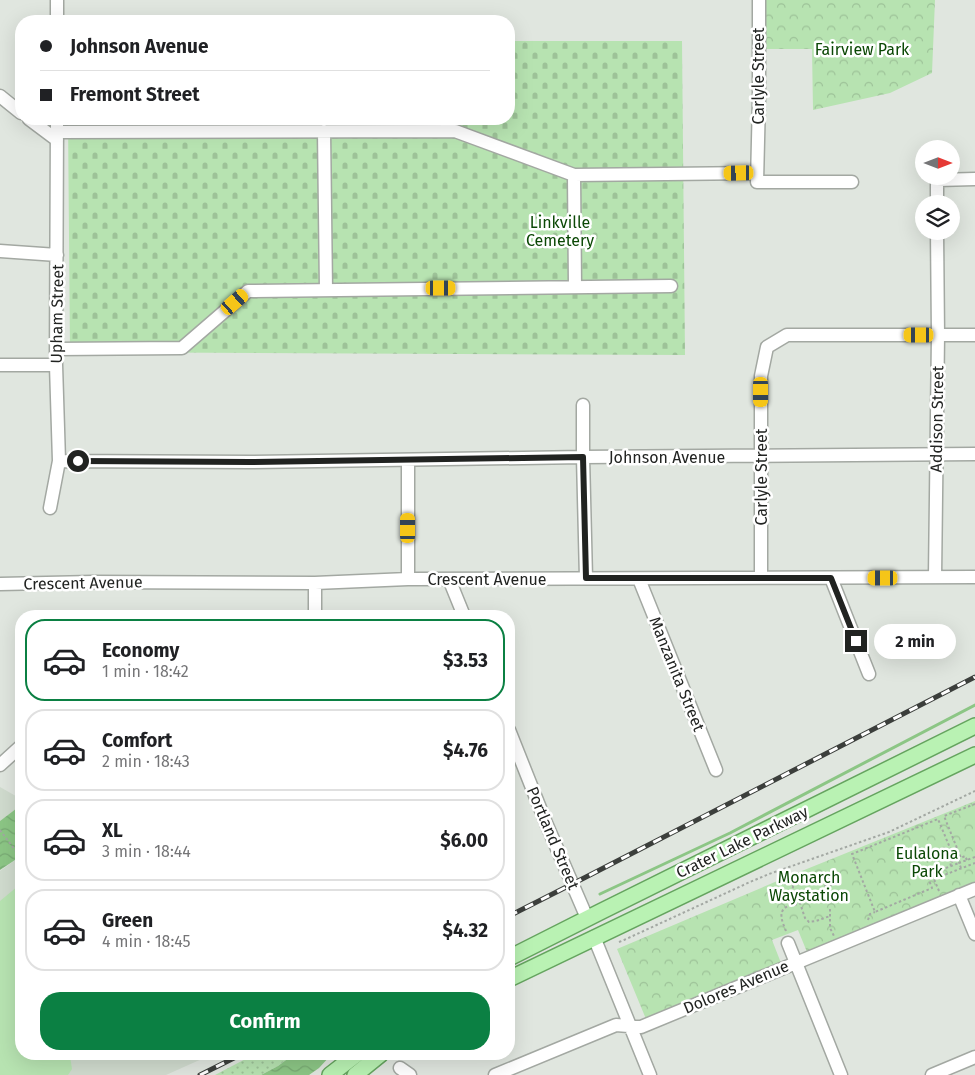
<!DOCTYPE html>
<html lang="en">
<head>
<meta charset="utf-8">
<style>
  body { margin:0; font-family:"Fira Sans",sans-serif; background:#f2f2f2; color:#202124; height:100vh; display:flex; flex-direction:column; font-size:19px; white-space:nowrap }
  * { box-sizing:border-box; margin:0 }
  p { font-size:16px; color:#757577 }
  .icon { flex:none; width:28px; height:28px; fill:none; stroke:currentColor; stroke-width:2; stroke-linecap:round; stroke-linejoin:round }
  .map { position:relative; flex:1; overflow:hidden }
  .side { position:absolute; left:15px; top:610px; width:500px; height:450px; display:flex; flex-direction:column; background:#fff; border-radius:20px; box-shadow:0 5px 20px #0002 }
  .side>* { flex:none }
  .hud { position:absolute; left:15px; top:15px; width:500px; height:110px; border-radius:20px; box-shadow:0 5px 20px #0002; display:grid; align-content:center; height:110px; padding:0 25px; background:#fff }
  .needle { width:32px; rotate:90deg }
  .tools { position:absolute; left:915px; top:140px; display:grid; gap:10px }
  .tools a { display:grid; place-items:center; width:45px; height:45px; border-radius:50%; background:#fff; box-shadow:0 5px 20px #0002; font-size:25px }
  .end { position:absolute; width:22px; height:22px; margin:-11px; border:6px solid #212321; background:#fff; box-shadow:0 0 0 2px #fff }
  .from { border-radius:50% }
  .bubble { position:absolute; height:35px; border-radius:18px; background:#fff; box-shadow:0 5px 20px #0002; font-size:16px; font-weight:700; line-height:35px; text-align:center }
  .car { position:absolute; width:15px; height:30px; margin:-15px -8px; border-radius:6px; box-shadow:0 0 4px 1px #0007; background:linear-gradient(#f5c518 24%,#345 0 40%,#f5c518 0 76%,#345 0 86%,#f5c518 0) }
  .hud b { display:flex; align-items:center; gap:18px; height:48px; font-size:19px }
  .hud b+b { border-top:1px solid #e0e0e0 }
  .hud i { width:12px; height:12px; background:#202124 }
  ul { padding:9px 0 0; list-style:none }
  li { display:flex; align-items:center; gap:15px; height:82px; margin:0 10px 8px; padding:0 15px; border:2px solid #e0e0e0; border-radius:20px }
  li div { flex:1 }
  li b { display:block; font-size:19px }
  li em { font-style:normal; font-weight:700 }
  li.selected { border-color:#0b8043 }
  li>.icon { width:45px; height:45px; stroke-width:1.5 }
  .primary-button { display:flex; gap:10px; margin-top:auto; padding:10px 25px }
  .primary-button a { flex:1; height:58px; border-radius:20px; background:#0b8043; color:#fff; font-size:20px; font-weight:700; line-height:58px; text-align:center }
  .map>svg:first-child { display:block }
</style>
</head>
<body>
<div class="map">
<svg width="975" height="1075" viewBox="0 0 975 1075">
  <defs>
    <pattern id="grass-dots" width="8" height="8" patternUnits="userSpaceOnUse" patternTransform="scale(1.25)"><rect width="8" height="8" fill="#b7e3b1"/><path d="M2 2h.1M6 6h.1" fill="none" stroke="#9dc298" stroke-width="1.8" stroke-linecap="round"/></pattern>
    <pattern id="cemetery-stones" width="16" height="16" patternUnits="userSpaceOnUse" patternTransform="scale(1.25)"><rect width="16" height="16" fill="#b7e3b1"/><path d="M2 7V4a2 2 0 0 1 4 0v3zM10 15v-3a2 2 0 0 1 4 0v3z" fill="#9dc298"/></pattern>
    <pattern id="park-crowns" width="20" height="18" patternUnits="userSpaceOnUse" patternTransform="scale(1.25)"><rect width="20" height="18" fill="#b7e3b1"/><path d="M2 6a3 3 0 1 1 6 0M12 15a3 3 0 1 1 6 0" fill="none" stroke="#9dc298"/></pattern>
    <pattern id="water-waves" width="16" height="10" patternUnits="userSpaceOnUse" patternTransform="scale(1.25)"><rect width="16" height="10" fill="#8cc685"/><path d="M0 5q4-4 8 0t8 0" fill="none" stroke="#78aa73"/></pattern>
  </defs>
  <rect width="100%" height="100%" fill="#e0e6df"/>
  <path fill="#d0dbce" d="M 0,787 L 21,799 L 21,805 L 0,821 Z
    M 21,856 L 21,1054 L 213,1054 L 166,1075 L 0,1075 L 0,871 Z"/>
  <path fill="url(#grass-dots)" d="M 255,1054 L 294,1054 L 278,1066 L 261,1075 L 215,1075 Z"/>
  <path fill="url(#cemetery-stones)" d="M 509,41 L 682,41 L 685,355 L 70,352 L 68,119 L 509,119 Z"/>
  <path fill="url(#park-crowns)" d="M 766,0 L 935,0 L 932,73 L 890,93 L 813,110 L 812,49 L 766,49 Z
    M 975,801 L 975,885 L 807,952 L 798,930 L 772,940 L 781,963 L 646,1019 L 617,949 L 782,879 Z"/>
  <path fill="#b7e3b1" d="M 18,886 L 21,895 L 21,1054 L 72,1054 L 72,1055 L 70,1056 L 72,1069 L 68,1075 L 0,1075 L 0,901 Z"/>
  <path fill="url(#water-waves)" d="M 21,805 L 21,856 L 0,870 L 0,821 Z
    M 294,1054 L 332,1054 L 319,1068 L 309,1075 L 261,1075 L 278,1066 Z"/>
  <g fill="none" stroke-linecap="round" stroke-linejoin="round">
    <path stroke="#8cc685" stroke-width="3" d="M 600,894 L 730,833 L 975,705"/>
    <g stroke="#a3a8a2" stroke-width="15">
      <path id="minor" d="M 759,0 L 759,99 L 757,182 L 852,182
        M 57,21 L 57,0
        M 0,96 L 21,113
        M 29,119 L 57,140
        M 324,131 L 326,290
        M 57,132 L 455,131 L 574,175 L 757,173
        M 574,175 L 575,287
        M 937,204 L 937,180 L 975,179
        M 0,251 L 57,255
        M 56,349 L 182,348 L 248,291 L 671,286
        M 0,365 L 56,365
        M 583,405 L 583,457 L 586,578
        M 59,461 L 250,462 L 583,457 L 975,454
        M 50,508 L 59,461 L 56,365 L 57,119
        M 935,577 L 938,335 L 937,231
        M 761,578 L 761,376 L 767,347 L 787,335 L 975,335
        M 831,578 L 869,674
        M 408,579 L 408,460
        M 449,579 L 464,616
        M 639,579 L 716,770
        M 0,584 L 93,582 L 315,583 L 408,579 L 975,577
        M 315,616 L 315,583
        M 509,730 L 546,823 L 587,918
        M 0,765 L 21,746
        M 959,895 L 975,934
        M 594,937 L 650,1075
        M 788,943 L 841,1075
        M 400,1068 L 410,1075
        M 495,1075 L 616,1025 L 641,1027 L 975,889
        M 932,1075 L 975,1057"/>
    </g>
    <g stroke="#65a45f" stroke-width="18">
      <path id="major" d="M 509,958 L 600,912 L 975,726
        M 509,979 L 975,755
        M 330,1075 L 357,1054
        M 355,1075 L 381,1054"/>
    </g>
    <path stroke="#a3a8a3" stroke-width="2" stroke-dasharray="2.5 2.5" stroke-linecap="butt" d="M 0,830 L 21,858
      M 967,860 L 965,856 L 961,858 L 944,816 L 975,804
      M 951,866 L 950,862 L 955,860 L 938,819 L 852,854 L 875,912 L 932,888 L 927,875 L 959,863
      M 961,868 L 959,863 L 975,857
      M 825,886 L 832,885
      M 939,891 L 934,879 L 975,863
      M 800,903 L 802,899 C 795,895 792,895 793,886 L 801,880 C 809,881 819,871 824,882 C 826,887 825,885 824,890 L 807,899 L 802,899
      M 830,909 L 830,928 L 834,936
      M 868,920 L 870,914 L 875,912
      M 786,931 C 783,923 776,910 789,906 C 793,905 796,905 800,903 L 805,918 L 809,922 L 816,921 L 830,916
      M 619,942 L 624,940 L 750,882 L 769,874 L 889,832 L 975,791"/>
    <use href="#minor" stroke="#fff" stroke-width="12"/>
    <use href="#major" stroke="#b9f2b3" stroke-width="15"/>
    <g stroke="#3c3f3c" stroke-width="5">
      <path id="rail" d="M 509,916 L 586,877 L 975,677
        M 200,1075 L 242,1054"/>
    </g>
    <use href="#rail" stroke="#fff" stroke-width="3" stroke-dasharray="9" stroke-linecap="butt"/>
  </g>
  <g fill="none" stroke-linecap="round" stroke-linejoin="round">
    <path stroke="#212321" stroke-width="6" d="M 78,461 L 250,462 L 583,457 L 586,578 L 831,578 L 856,641"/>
  </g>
  <g text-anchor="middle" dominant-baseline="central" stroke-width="5" stroke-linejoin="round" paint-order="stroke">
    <g font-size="16" fill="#0b4805" stroke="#fff">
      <text x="862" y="49">Fairview Park</text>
      <text x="560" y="222">Linkville<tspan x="560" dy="18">Cemetery</tspan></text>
      <text x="927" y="853">Eulalona<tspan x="927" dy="18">Park</tspan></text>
      <text x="809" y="877">Monarch<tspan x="809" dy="18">Waystation</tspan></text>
    </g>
    <g font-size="16" fill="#212321" stroke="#fff">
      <text transform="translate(758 76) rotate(-90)">Carlyle Street</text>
      <text transform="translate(57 314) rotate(-89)">Upham Street</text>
      <text transform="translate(937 419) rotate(-89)">Addison Street</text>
      <text x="667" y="457">Johnson Avenue</text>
      <text transform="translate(761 477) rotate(-90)">Carlyle Street</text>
      <text x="487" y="579">Crescent Avenue</text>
      <text transform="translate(83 583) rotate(-1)">Crescent Avenue</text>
      <text transform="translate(677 674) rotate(68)">Manzanita Street</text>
      <text transform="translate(553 838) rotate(67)">Portland Street</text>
      <text transform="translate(742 842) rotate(-26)">Crater Lake Parkway</text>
      <text transform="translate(736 987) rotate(-23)">Dolores Avenue</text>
    </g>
  </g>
</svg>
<div class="tools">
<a><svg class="needle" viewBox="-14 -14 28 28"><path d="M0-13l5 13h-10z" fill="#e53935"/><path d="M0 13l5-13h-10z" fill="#757577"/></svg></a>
<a><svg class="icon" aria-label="layers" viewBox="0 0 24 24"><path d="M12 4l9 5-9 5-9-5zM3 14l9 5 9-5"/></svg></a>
</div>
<i class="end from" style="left:78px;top:461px"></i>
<i class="end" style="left:856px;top:641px"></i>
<div class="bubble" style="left:874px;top:624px;width:82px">2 min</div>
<i class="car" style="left:739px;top:173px;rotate:269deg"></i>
<i class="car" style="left:441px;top:288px;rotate:90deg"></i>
<i class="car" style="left:235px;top:302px;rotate:49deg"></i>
<i class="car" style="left:919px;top:335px;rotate:270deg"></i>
<i class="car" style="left:761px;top:392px;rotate:180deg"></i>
<i class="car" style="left:408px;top:528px;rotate:0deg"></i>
<i class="car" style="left:883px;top:578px;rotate:270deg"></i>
<div class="hud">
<b><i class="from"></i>Johnson Avenue</b>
<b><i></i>Fremont Street</b>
</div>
<section class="side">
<ul>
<li class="selected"><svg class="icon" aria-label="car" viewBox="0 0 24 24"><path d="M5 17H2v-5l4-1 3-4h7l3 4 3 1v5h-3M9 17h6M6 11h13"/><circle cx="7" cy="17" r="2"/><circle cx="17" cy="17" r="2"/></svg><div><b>Economy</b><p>1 min · 18:42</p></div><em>$3.53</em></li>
<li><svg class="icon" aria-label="car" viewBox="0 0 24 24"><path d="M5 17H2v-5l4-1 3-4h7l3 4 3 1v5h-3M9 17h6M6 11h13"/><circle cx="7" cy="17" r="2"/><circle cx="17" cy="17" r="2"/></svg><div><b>Comfort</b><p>2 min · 18:43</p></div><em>$4.76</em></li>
<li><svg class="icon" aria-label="car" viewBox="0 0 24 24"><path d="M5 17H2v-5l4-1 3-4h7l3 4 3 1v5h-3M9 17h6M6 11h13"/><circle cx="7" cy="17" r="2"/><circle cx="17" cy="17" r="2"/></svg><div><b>XL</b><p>3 min · 18:44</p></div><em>$6.00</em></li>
<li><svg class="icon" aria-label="car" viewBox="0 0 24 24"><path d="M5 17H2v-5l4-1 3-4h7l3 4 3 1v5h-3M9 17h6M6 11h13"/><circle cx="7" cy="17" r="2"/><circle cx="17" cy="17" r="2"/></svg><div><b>Green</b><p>4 min · 18:45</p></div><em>$4.32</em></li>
</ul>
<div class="primary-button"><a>Confirm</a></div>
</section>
</div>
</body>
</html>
